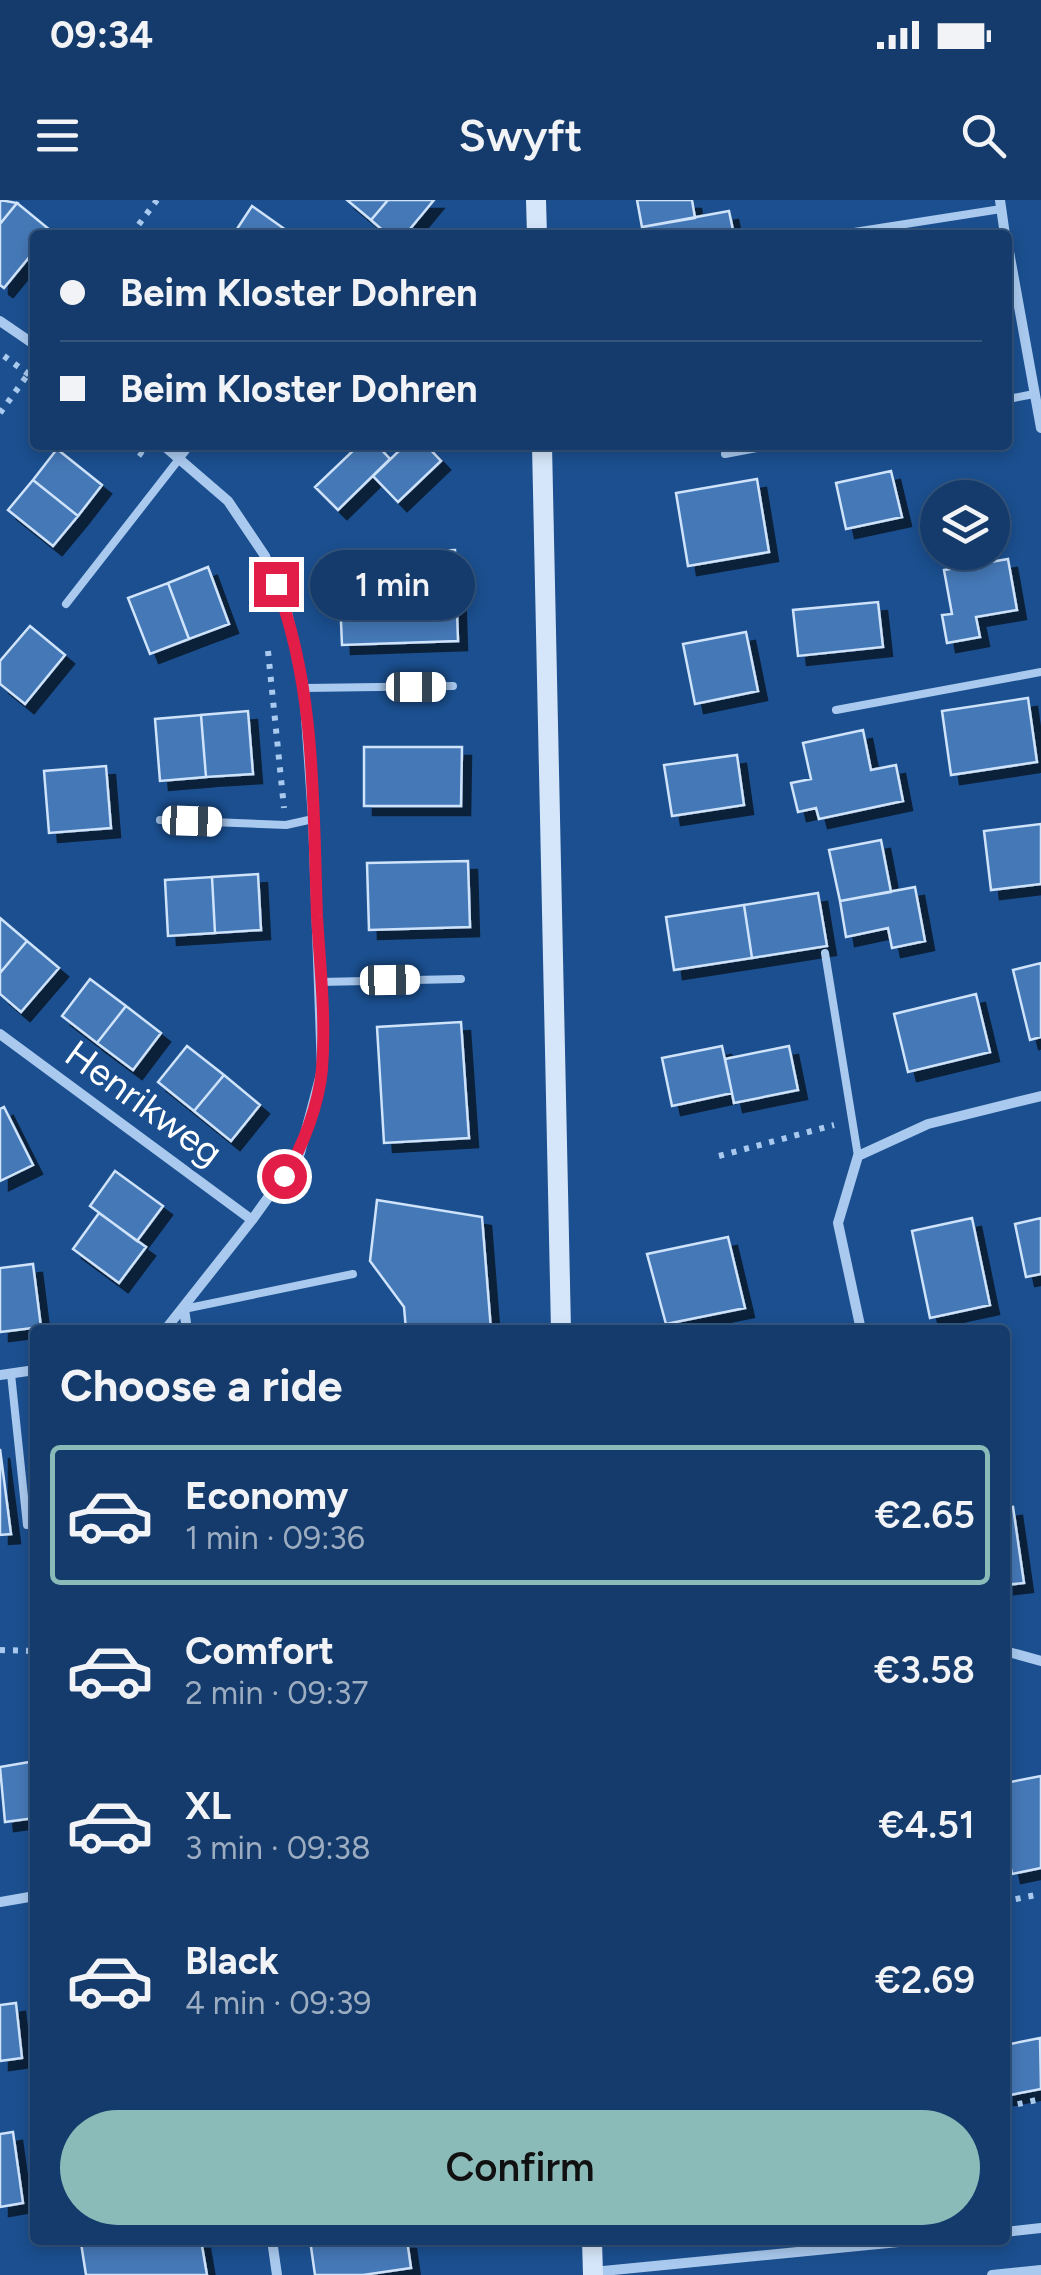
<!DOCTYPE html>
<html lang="en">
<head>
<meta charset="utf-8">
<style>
  body { margin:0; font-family:Figtree,sans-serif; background:#214673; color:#f1f3f6; height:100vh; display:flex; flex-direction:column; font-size:38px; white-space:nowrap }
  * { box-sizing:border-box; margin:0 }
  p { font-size:32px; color:#9dadc1 }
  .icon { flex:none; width:55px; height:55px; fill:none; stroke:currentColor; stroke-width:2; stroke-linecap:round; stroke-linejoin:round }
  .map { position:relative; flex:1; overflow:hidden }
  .panel { position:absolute; left:30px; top:1125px; width:980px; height:920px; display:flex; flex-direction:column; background:#143b6b; border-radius:10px; box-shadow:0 5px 15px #0003,0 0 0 2px #33557e }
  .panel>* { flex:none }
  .banner { position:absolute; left:30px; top:30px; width:982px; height:220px; border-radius:10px; box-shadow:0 5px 15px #0003,0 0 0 2px #33557e; display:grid; align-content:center; height:220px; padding:0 30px; background:#143b6b }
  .tools { position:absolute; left:920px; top:280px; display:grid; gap:20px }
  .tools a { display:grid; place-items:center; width:90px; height:90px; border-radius:50%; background:#143b6b; box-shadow:0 5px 15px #0003,0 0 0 2px #33557e; font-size:50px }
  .end { position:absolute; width:45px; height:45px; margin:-22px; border:12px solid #e11d48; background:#fff; box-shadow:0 0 0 5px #fff }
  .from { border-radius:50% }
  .bubble { position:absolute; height:70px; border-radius:35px; background:#143b6b; box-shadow:0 5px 15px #0003,0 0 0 2px #33557e; font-size:32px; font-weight:600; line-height:70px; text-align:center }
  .car { position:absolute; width:30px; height:60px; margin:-30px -15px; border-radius:12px; box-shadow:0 0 8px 2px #0007; background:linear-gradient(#fff 24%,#345 0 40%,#fff 0 76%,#345 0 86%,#fff 0) }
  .banner b { display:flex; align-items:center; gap:35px; height:95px; font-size:38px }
  .banner b+b { border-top:2px solid #33557e }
  .banner i { width:25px; height:25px; background:#f1f3f6 }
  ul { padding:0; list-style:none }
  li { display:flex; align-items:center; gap:30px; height:140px; margin:0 20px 15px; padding:0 10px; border:5px solid transparent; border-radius:10px }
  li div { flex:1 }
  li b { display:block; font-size:38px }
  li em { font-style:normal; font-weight:600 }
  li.active { border-color:#8bbbb9 }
  li>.icon { width:90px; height:90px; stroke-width:1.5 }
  h2 { padding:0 30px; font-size:45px; line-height:120px }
  .primary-button { display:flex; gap:20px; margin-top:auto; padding:20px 30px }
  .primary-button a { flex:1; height:115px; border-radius:60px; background:#8bbbb9; color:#111; font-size:40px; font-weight:600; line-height:115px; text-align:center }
  .status { display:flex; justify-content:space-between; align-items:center; height:70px; padding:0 50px; background:#143b6b; direction:ltr }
  .status svg { height:28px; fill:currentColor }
  header { display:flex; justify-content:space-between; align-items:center; height:130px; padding:0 30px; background:#143b6b; font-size:45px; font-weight:600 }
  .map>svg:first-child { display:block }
</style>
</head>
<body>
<div class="status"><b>09:34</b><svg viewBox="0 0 49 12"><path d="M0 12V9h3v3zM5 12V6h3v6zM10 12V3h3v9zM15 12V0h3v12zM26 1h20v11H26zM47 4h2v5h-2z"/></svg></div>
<header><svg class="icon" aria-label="menu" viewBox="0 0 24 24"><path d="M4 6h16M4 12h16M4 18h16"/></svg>Swyft<svg class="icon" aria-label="search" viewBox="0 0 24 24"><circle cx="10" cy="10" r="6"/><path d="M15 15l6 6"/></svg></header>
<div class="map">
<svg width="1041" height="2075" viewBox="0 0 1041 2075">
  <defs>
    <filter id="shadow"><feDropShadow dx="9" dy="9" stdDeviation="0" flood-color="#0009"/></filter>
  </defs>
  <rect width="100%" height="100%" fill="#1b4f8f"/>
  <path fill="#4478b7" stroke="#cfe3fa" stroke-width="2.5" filter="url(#shadow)" d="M 0,0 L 17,3 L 0,24 Z
    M 347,0 L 388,0 L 371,20 Z
    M 388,0 L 434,0 L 405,35 L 388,35 L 371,20 Z
    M 637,0 L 692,0 L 695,18 L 642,27 Z
    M 17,3 L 50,30 L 47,35 L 35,35 L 35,50 L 4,88 L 0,85 L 0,24 Z
    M 252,6 L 293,35 L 233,35 Z
    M 729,11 L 734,35 L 644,35 L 642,27 Z
    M 359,245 L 377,245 L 390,259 L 338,310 L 315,287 Z
    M 405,245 L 426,245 L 441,261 L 398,302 L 373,276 Z
    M 57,249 L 102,285 L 78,316 L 33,280 Z
    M 891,271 L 902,317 L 846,329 L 836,283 Z
    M 757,279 L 769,352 L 688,366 L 676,293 Z
    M 33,280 L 78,316 L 53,346 L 8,310 Z
    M 455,350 L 458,441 L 342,445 L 338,354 Z
    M 1008,359 L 1017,410 L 976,417 L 980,437 L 947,443 L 942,415 L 952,414 L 944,370 Z
    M 208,367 L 229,424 L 189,439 L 168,383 Z
    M 168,383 L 189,439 L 150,454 L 128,398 Z
    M 878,402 L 883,447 L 798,456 L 793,410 Z
    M 30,426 L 65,455 L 25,504 L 0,484 L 0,461 Z
    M 746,432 L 758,491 L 695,504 L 683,444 Z
    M 1028,498 L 1037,562 L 951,575 L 942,511 Z
    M 248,511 L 253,574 L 206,577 L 201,515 Z
    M 201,515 L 206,577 L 160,581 L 155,519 Z
    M 863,530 L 871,570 L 896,565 L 903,601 L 819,619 L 816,608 L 798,612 L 791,583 L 811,579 L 803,543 Z
    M 364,547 L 462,547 L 461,606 L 364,606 Z
    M 737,555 L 744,605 L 672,616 L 664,565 Z
    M 106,566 L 111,628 L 49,633 L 44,571 Z
    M 1041,624 L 1041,684 L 991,690 L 984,631 Z
    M 881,640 L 891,692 L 840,701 L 829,650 Z
    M 468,661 L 470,727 L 369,730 L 367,663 Z
    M 258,674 L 261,730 L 215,733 L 212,677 Z
    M 212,677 L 215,733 L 168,736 L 165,680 Z
    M 915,687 L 925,741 L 892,748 L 888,728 L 846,737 L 840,701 Z
    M 818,693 L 827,746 L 752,758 L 744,705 Z
    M 744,705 L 752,758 L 674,770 L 666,717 Z
    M 0,718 L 27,741 L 0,773 Z
    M 27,741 L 59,768 L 21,812 L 0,794 L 0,773 Z
    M 1041,763 L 1041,837 L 1030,840 L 1013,770 Z
    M 90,779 L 126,806 L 97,843 L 62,816 Z
    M 976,794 L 990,852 L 908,872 L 894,814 Z
    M 126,806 L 161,833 L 133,870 L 97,843 Z
    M 461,822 L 469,938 L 384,943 L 377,827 Z
    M 187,846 L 224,875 L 194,911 L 158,882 Z
    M 722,846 L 732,893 L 672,906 L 662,858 Z
    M 789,846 L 798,890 L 734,903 L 725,859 Z
    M 224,875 L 260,905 L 231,941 L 194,911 Z
    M 4,907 L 33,965 L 0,981 L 0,909 Z
    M 115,971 L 163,1006 L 137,1041 L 90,1006 Z
    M 377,1000 L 482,1017 L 491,1130 L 406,1130 L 404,1107 L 370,1061 Z
    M 99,1013 L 146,1047 L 119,1083 L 73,1049 Z
    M 972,1018 L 990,1105 L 930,1118 L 912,1031 Z
    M 1041,1018 L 1041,1074 L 1026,1077 L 1015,1024 Z
    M 728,1037 L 745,1108 L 666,1124 L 647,1054 Z
    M 33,1064 L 41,1127 L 0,1132 L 0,1068 Z
    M 0,1249 L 11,1334 L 0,1335 Z
    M 1013,1307 L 1024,1383 L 1005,1385 L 1005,1308 Z
    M 35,1561 L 35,1618 L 5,1622 L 0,1567 Z
    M 1041,1576 L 1041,1668 L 1012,1674 L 1005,1639 L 1005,1583 Z
    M 16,1803 L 22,1858 L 0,1861 L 0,1805 Z
    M 1040,1838 L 1041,1889 L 1005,1896 L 1005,1845 Z
    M 13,1932 L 23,2003 L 0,2007 L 0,1934 Z
    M 99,2040 L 201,2040 L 207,2075 L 86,2075 L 81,2043 Z
    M 310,2040 L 407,2040 L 411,2068 L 363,2075 L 315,2075 Z"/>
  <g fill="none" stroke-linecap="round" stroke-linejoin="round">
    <path stroke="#a9c9ee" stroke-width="6" stroke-dasharray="5 8" stroke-linecap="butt" d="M 131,35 L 157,0
      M 4,156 L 35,179
      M 0,213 L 34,166
      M 128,245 L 144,256
      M 268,451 L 284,608
      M 719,956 L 834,925
      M 0,1450 L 35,1451
      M 1005,1698 L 1006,1701 L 1041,1694
      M 1005,1907 L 1041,1899"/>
    <path stroke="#a9c9ee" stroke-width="8" d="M 835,35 L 1001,9
      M 1008,199 L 1034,194
      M 725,254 L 773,245
      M 66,404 L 190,245
      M 304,488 L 453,486
      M 836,510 L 1041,472
      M 160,620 L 286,625 L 313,619
      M 825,753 L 858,956
      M 320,782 L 461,779
      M 184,1109 L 353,1074
      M 11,1174 L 27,1325"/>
    <path stroke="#a9c9ee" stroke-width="10" d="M 1000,0 L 1005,35
      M 1008,46 L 1041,228
      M 0,121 L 35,145
      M 163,245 L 228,301 L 265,356 L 287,412 L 304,488 L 313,619 L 322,870 L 300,953 L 252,1020 L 165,1130
      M 0,834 L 252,1020
      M 184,1109 L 187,1130
      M 861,1130 L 838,1023 L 858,956 L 928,924 L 1041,896
      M 0,1175 L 35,1170
      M 1005,1451 L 1041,1461
      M 0,1702 L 35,1696
      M 1005,2032 L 1041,2028
      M 272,2040 L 277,2075
      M 593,2072 L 919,2040
      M 992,2075 L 1041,2070"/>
    <path stroke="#d6e6fa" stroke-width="20" d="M 536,0 L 537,35
      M 542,245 L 561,1130
      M 592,2040 L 593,2075"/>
  </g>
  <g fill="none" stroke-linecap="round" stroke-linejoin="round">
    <path stroke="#e11d48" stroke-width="12" d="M 276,384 C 316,488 313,605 317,716 C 320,766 326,819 322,869 C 319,903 303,948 284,976"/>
  </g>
  <g text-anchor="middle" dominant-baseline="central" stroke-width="9" stroke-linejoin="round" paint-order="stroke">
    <g font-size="38" fill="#fff" stroke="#1b4f8f">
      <text transform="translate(144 903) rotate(36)">Henrikweg</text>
    </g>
  </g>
</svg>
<div class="tools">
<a><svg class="icon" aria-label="layers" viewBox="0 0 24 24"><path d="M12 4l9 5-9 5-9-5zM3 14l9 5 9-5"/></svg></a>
</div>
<i class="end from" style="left:284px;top:976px"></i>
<i class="end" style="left:276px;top:384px"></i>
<div class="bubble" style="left:310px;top:350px;width:165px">1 min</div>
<i class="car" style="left:416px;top:487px;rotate:90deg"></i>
<i class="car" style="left:192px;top:621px;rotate:92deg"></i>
<i class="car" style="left:390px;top:780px;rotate:89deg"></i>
<div class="banner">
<b><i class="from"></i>Beim Kloster Dohren</b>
<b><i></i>Beim Kloster Dohren</b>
</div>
<section class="panel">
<h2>Choose a ride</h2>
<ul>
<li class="active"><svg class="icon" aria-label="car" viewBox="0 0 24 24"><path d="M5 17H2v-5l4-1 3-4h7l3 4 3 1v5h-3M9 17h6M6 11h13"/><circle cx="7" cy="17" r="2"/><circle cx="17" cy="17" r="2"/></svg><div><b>Economy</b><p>1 min · 09:36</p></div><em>€2.65</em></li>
<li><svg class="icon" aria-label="car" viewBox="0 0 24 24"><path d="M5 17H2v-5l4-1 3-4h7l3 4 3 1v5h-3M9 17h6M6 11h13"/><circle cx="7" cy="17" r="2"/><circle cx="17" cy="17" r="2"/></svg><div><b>Comfort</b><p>2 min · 09:37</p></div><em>€3.58</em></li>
<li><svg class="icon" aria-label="car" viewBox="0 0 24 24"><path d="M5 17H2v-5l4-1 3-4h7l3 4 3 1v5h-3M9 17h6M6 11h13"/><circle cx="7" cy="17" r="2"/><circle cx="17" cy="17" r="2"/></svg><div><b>XL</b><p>3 min · 09:38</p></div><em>€4.51</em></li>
<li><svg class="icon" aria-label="car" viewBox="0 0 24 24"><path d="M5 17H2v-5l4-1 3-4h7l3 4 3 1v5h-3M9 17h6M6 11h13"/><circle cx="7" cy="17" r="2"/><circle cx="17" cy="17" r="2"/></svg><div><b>Black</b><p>4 min · 09:39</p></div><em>€2.69</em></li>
</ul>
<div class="primary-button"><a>Confirm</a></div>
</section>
</div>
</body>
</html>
